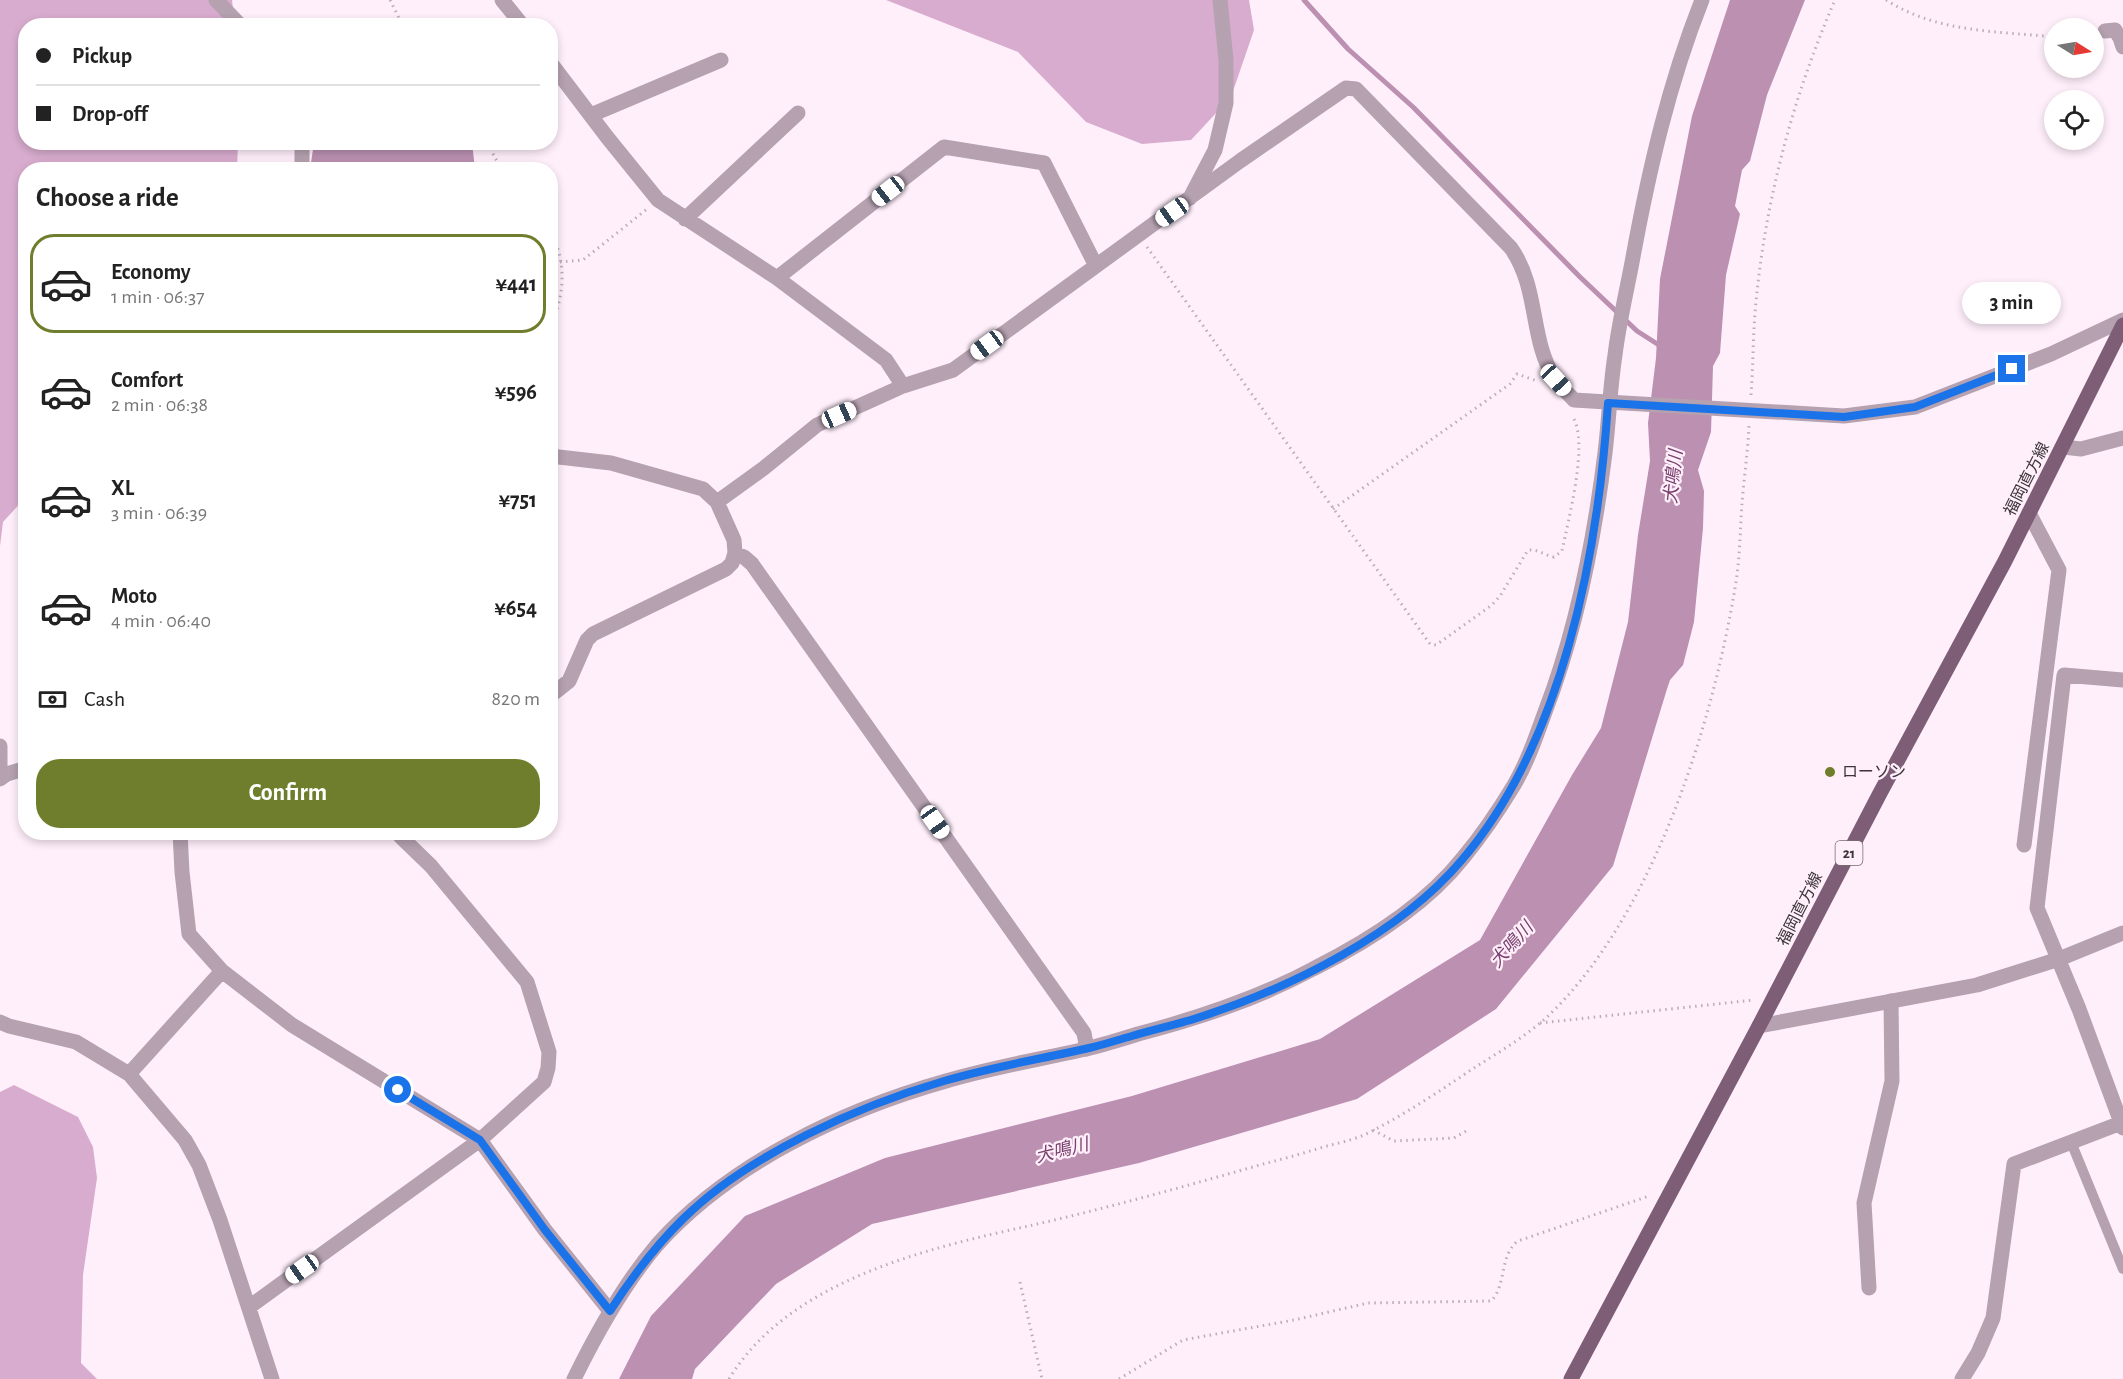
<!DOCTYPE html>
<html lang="en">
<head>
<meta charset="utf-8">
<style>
  body { margin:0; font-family:"Alegreya Sans","Noto Sans JP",sans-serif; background:#f6f6f6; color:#222; height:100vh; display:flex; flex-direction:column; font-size:22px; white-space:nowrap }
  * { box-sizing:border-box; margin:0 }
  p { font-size:20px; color:#767676 }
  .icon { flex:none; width:33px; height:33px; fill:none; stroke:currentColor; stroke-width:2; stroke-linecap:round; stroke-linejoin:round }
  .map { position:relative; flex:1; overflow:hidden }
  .panel { position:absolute; left:18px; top:162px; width:540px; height:678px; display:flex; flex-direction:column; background:#fff; border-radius:24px; box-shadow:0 3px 9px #0003 }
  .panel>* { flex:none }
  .hud { position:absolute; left:18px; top:18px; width:540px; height:132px; border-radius:24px; box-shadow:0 3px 9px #0003; display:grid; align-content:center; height:132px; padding:0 18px; background:#fff }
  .needle { width:39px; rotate:101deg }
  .controls { position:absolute; left:2044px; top:18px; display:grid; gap:12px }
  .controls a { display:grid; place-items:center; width:60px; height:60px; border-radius:50%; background:#fff; box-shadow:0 3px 9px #0003; font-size:30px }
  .end { position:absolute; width:27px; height:27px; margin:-14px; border:8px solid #1a73e8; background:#fff; box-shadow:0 0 0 3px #fff }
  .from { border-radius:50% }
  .bubble { position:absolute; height:42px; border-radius:21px; background:#fff; box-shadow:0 3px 9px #0003; font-size:20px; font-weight:600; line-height:42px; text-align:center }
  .car { position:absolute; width:18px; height:36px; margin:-18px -9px; border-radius:8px; box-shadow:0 0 4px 2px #0007; background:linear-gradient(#fff 24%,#345 0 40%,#fff 0 76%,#345 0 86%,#fff 0) }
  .hud b { display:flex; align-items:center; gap:21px; height:57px; font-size:22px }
  .hud b+b { border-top:2px solid #e0e0e0 }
  .hud i { width:15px; height:15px; background:#222 }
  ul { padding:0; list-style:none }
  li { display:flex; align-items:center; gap:18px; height:99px; margin:0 12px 9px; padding:0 6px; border:3px solid transparent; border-radius:24px }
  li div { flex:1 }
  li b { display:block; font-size:22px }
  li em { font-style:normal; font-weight:600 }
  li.current { border-color:#6f7e2c }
  li>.icon { width:54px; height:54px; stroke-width:1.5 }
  h2 { padding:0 18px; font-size:27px; line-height:72px }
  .pay { display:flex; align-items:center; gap:15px; height:66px; padding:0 18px; font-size:22px }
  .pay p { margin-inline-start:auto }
  .button { display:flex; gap:12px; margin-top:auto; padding:12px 18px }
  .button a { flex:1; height:69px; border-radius:24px; background:#6f7e2c; color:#fff; font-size:24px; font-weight:600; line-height:69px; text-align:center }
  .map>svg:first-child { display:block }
</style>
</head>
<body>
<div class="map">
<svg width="2123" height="1379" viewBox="0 0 2123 1379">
  <rect width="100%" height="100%" fill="#ffeffb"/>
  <path fill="#d8acce" d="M 0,0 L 232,0 L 235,25 L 26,26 L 26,142 L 238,143 L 237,169 L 26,170 L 25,498 L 3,522 L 0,546 Z
    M 886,0 L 1249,0 L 1254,30 L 1231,97 L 1191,140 L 1142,144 L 1086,122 L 1018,52 Z
    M 14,1085 L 78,1117 L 93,1147 L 97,1178 L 83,1275 L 81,1363 L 97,1379 L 0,1379 L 0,1092 Z"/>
  <path fill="#bb90b1" d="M 1730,0 L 1805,0 L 1767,95 L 1750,161 L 1742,170 L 1735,206 L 1740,214 L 1726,275 L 1720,353 L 1713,366 L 1711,432 L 1698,470 L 1704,491 L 1703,528 L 1694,622 L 1683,665 L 1670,680 L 1667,689 L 1613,866 L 1496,1009 L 1357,1099 L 1139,1163 L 872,1224 L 776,1284 L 695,1369 L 692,1379 L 619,1379 L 651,1316 L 745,1216 L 885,1158 L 1132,1096 L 1320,1039 L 1480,940 L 1572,775 L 1601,728 L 1628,622 L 1638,535 L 1650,461 L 1648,423 L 1656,358 L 1660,279 L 1692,116 Z
    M 314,143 L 472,143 L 475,169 L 310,169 Z"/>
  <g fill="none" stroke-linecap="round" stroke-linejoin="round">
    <path stroke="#bb90b1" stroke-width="5" d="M 1304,0 L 1348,49 L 1413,107 L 1580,277 L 1637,331 L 1662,347"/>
    <path stroke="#baadb7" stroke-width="3" stroke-dasharray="1.5 4.5" stroke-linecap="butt" d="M 390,0 L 403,26
      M 1886,0 C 1938,33 1996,31 2055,37
      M 490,142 C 492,155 496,161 505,170
      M 550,232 C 568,261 564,299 550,328
      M 1147,247 L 1430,644 L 1436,645 L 1492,605 L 1500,596 L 1528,550 C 1538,549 1544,555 1554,557 L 1562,551 C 1568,520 1589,444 1573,417
      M 560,262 L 583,260 L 647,209
      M 1751,395 C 1753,367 1753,340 1755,313 C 1764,205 1792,99 1835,0
      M 1333,509 L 1510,384 L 1517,374 L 1537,381
      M 1540,1023 L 1754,1000
      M 1373,1130 L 1394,1141 L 1454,1138 L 1468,1130
      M 1020,1282 L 1042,1379
      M 729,1379 C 789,1280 928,1248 1033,1225 C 1112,1207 1189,1185 1267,1163 C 1287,1158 1307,1152 1327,1146 C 1339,1143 1352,1140 1364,1135 C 1403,1116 1441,1090 1477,1066 C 1501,1051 1526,1036 1547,1017 C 1652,918 1712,727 1735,588 C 1740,560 1740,531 1742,503 C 1744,477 1748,451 1749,425
      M 1119,1379 L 1183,1340 L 1294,1320 L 1368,1303 L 1491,1301 C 1507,1285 1499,1255 1518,1241 L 1649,1196"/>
    <path stroke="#b5a1b0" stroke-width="10" d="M 2071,1142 L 2123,1269"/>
    <path stroke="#b5a1b0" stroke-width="15" d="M 216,0 L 241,26
      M 502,0 L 523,26
      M 2105,31 L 2115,30 L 2120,38 L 2123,47
      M 550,62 L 607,137 L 658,200 L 777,278 L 886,360 L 903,386
      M 591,115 L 721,60
      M 302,170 L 302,142
      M 1190,198 L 1215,150 L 1226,103 L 1226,60 L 1220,0
      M 685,219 L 798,113
      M 777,278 L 944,147 L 1044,163 L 1096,266
      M 2063,447 L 2081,449 L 2123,438
      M 550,456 L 611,463 L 703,489 L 717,502 L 734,540 L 735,553 L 732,563 L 726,569 L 593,634 L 587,640 L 569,681 L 550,696
      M 717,502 L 764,468 L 817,425 L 903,386 L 953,370 L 1240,161 L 1346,88 L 1356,89 L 1511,248 C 1540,290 1529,339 1555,379 C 1560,387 1568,393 1574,400 L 1844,416 L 1915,407 L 2051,354 L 2123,320
      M 735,553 L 744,557 L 752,564 L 1084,1033 L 1087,1049
      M 2123,680 L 2064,675 L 2037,908 L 2079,1009 L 2123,1128
      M 0,746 L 0,771
      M 0,779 L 7,774 L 26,768
      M 180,832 L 182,872 L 189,934 L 222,971 L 292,1025 L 480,1140 L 545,1230 L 610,1311
      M 2024,845 L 2059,570 L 2029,513
      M 0,1022 L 9,1026 L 76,1042 L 129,1074 L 185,1140 L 199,1165 L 220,1220 L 272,1379
      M 129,1074 L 222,971
      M 1869,1288 L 1864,1203 L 1892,1081 L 1891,1001
      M 249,1307 L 480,1140 L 544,1082 L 548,1068 L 549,1052 L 527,982 L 431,866 L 400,836 L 398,832
      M 1962,1379 L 1978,1353 L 1993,1318 L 2014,1164 L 2121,1123"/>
    <path stroke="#b5a1b0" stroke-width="15" d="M 1759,1026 L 1977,985 L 2059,959 L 2123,933
      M 574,1379 C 597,1332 623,1285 657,1245 C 729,1164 843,1110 946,1081 C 993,1067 1042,1059 1090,1048 C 1106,1044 1122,1039 1138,1034 C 1199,1018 1257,999 1313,969 C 1367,942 1425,906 1463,858 C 1482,835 1499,810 1514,785 C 1527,763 1536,737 1545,712 C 1577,629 1594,541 1605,453 C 1609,420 1610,387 1615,355 C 1619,322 1627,290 1633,257 C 1649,170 1669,83 1702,0"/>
    <path stroke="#7e5d76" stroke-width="15" d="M 1571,1379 L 1759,1026 L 1879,795 L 2005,561 L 2123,325"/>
  </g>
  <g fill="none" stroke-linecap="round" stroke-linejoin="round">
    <path stroke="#1a73e8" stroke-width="8" d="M 398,1090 L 480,1140 L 545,1230 L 610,1311 C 632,1277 655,1246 684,1218 C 748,1155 858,1106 944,1081 C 991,1067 1041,1059 1089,1048 C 1103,1045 1117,1040 1132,1036 C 1155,1029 1180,1024 1203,1016 C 1292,987 1399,934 1461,861 C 1563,743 1598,554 1608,403 L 1844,417 L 1915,407 L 2012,369"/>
  </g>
  <circle fill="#6f7e2c" stroke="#ffeffb" stroke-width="2" cx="1830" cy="772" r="6"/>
  <g text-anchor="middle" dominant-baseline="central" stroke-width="4.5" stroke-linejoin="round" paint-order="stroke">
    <rect fill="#ffeffb" stroke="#766c73" stroke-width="1.5" x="1835.5" y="841" width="27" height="24" rx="4.5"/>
    <g font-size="15" font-weight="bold" fill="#3b3439">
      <text x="1849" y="853">21</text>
    </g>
    <g font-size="16" fill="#3b3439" stroke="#ffeffb">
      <text transform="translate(2027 479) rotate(-63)">福岡直方線</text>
      <text transform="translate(1800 909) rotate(-63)">福岡直方線</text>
    </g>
    <g font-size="16" fill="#3b3439" stroke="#ffeffb" text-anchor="start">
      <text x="1842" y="772">ローソン</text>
    </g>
    <g font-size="18" font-style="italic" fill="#78416d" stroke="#ffeffb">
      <text transform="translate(1674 477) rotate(-84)">犬鳴川</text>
      <text transform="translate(1512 945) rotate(-48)">犬鳴川</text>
      <text transform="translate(1062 1151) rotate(-14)">犬鳴川</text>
    </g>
  </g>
</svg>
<div class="controls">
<a><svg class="needle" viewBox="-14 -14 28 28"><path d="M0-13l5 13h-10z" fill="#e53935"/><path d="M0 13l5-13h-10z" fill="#767676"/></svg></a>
<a><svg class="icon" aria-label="locate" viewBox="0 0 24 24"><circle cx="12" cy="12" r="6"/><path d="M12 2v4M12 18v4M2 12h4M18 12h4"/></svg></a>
</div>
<i class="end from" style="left:398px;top:1090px"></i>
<i class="end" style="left:2012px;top:369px"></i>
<div class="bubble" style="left:1962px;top:282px;width:99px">3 min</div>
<i class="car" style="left:888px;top:191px;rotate:232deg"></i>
<i class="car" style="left:1172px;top:212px;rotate:235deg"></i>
<i class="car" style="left:987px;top:345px;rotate:234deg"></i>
<i class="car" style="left:1556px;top:380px;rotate:137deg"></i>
<i class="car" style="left:839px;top:415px;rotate:66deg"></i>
<i class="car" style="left:935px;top:822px;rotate:145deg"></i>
<i class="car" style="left:302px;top:1269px;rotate:235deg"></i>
<div class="hud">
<b><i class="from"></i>Pickup</b>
<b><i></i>Drop-off</b>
</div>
<section class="panel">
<h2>Choose a ride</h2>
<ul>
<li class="current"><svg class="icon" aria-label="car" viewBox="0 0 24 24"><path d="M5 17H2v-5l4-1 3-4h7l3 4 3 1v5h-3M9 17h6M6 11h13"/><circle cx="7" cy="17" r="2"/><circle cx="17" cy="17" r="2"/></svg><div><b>Economy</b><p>1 min · 06:37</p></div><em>¥441</em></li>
<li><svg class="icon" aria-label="car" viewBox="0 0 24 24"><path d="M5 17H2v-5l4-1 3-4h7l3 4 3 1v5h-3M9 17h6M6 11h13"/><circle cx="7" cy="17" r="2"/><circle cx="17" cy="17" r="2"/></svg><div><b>Comfort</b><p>2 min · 06:38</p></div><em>¥596</em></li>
<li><svg class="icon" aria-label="car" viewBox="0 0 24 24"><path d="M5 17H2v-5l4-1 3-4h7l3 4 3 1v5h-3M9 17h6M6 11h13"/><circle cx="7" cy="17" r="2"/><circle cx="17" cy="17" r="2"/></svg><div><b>XL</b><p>3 min · 06:39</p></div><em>¥751</em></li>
<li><svg class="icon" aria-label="car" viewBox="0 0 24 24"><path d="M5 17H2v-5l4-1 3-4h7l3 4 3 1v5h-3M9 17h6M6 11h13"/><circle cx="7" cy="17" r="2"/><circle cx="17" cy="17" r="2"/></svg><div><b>Moto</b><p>4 min · 06:40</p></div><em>¥654</em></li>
</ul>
<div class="pay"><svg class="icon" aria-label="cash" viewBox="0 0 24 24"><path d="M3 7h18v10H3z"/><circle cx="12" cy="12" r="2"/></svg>Cash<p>820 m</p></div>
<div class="button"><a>Confirm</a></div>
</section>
</div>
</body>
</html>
